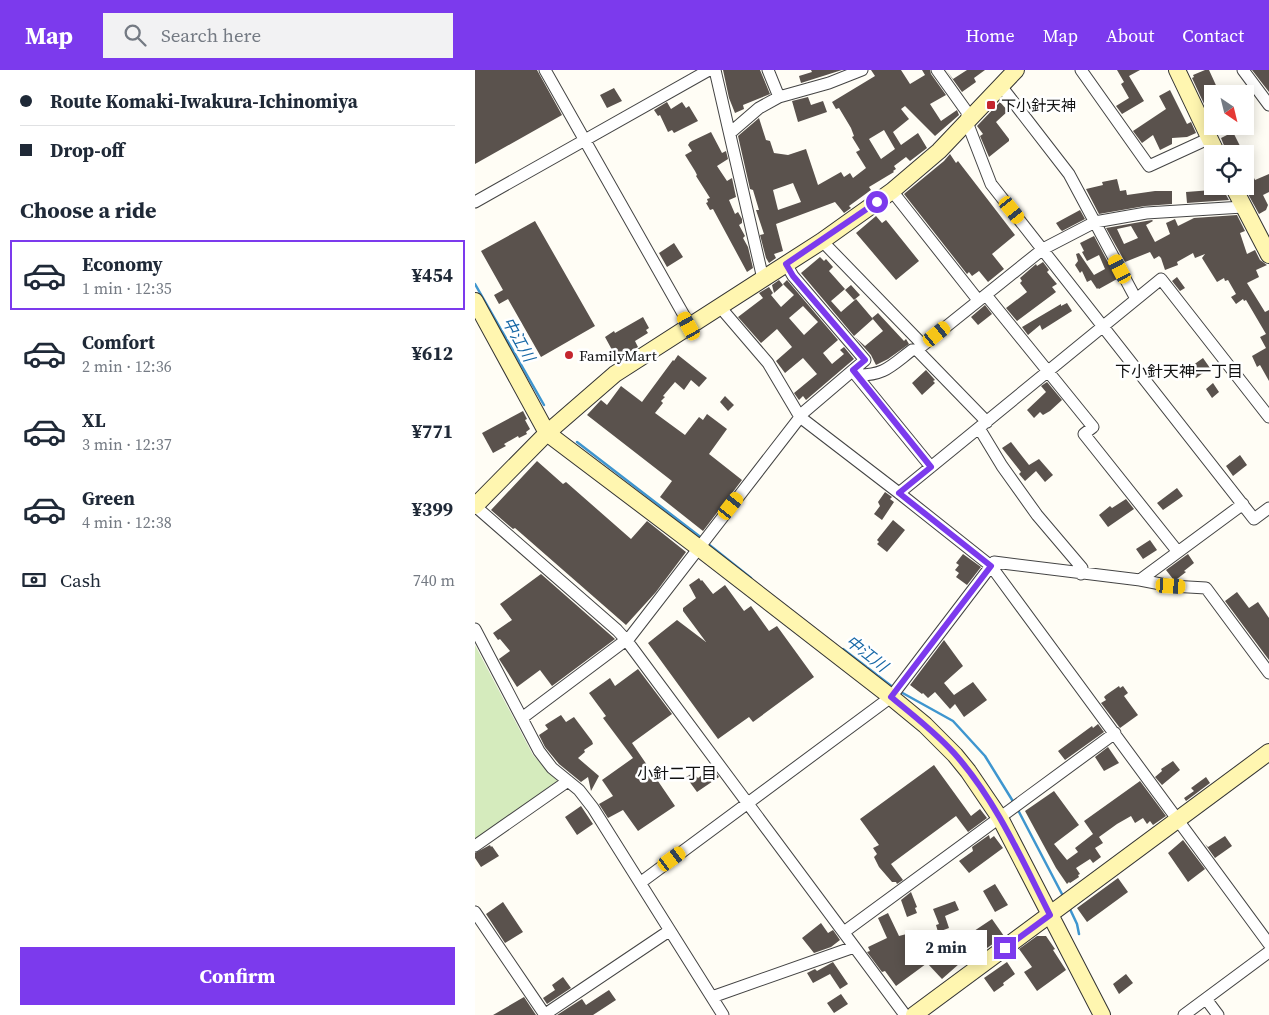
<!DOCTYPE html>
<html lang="en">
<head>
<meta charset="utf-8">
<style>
  body { margin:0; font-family:"Source Serif 4","Noto Sans JP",serif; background:#f2f2f3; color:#1f2937; height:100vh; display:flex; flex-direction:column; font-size:19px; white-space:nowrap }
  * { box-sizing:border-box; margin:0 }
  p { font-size:16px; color:#747a83 }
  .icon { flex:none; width:28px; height:28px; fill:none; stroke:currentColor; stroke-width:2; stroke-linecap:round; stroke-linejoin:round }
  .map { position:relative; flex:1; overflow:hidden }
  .details { display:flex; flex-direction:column; background:#fff; width:475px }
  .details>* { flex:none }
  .guide { display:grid; align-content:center; height:110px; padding:0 20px; background:#fff }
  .needle { width:32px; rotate:145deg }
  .controls { position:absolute; left:729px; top:15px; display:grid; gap:10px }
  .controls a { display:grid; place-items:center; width:50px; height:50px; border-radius:0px; background:#fff; box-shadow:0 2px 12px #0003; font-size:25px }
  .end { position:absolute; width:22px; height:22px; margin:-11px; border:6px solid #7c3aed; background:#fff; box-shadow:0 0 0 2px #fff }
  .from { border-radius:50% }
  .bubble { position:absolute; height:35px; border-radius:0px; background:#fff; box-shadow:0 2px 12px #0003; font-size:16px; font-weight:700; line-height:35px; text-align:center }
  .car { position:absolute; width:15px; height:30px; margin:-15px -8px; border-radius:6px; box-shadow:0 0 4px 1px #0007; background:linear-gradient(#f5c518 24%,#345 0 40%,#f5c518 0 76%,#345 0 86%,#f5c518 0) }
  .guide b { display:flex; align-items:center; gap:18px; height:48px; font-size:19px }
  .guide b+b { border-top:1px solid #e0e1e3 }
  .guide i { width:12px; height:12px; background:#1f2937 }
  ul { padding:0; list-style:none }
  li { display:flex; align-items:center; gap:15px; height:70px; margin:0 10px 8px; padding:0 10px; border:2px solid transparent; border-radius:0px }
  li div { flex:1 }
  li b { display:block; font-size:19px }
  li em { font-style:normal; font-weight:700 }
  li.current { border-color:#7c3aed }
  li>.icon { width:45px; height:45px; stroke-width:1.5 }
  h2 { padding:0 20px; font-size:22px; line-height:60px }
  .pay { display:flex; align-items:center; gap:12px; height:55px; padding:0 20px; font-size:19px }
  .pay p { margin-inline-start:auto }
  .action { display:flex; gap:10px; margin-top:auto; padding:10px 20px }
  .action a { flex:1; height:58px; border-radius:0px; background:#7c3aed; color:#fff; font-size:20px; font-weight:700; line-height:58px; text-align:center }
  header { display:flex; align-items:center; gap:30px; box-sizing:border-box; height:70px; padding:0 25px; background:#7c3aed; color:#fff }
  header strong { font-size:24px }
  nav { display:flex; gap:28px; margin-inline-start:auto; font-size:18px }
  .search { width:350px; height:45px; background:#f2f2f3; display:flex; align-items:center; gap:12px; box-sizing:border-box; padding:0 18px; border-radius:0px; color:#747a83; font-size:19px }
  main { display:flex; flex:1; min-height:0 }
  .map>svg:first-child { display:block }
</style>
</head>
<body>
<header>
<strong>Map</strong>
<div class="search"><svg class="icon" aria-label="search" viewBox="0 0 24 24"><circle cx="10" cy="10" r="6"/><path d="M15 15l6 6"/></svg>Search here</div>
<nav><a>Home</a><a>Map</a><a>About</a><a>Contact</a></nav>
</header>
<main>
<section class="details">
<div class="guide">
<b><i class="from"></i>Route Komaki-Iwakura-Ichinomiya</b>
<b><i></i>Drop-off</b>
</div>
<h2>Choose a ride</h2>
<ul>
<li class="current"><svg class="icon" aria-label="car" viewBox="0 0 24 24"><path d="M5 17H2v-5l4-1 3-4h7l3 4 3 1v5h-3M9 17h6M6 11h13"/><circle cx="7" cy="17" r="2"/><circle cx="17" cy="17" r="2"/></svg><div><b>Economy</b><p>1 min · 12:35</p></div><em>¥454</em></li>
<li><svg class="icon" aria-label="car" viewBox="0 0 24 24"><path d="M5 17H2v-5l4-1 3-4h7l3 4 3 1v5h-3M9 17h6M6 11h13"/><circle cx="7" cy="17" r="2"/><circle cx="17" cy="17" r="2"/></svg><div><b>Comfort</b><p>2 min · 12:36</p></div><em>¥612</em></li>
<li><svg class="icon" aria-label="car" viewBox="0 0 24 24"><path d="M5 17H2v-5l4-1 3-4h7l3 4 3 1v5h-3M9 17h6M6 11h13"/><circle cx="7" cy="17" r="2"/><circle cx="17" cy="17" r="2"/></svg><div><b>XL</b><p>3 min · 12:37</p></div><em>¥771</em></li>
<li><svg class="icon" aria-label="car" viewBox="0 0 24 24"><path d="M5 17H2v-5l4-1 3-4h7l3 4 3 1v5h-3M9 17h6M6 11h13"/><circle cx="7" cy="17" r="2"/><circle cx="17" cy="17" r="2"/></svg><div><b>Green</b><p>4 min · 12:38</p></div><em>¥399</em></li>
</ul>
<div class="pay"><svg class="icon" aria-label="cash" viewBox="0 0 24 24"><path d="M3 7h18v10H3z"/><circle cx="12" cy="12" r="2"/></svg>Cash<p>740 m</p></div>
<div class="action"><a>Confirm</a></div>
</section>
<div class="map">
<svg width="794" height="945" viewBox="0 0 794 945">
  <rect width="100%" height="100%" fill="#fffdf5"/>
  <path fill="#d5ebbd" d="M 0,575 L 58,685 L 82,710 L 80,717 L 0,769 Z"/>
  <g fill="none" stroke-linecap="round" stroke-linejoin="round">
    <path stroke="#3f96cf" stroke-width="2.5" d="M 0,214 L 69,335
      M 102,372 L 228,469
      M 232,473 L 276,508
      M 368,579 L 419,618
      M 424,621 L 478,651 L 510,686 L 539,733
      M 543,740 L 588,826
      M 594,837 L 602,854 L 604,864"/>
  </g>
  <path fill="#5a524d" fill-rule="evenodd" d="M 0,0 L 62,0 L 87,45 L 0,94 Z
    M 248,0 L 285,0 L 295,24 L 268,35 L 269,39 L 260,43 L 254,28 Z
    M 336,0 L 367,0 L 326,13 L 324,6 L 337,2 Z
    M 396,0 L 426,0 L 435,14 L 450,5 L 447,0 L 455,0 L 456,4 L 471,25 L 455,34 L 466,51 L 482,40 L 484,45 L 460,66 L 430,36 L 426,39 L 434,49 L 418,62 L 426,75 L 443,63 L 452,78 L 435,91 L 431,87 L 419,96 L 421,99 L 418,101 L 419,102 L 394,117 L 396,120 L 374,136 L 376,138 L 369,143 L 360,132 L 301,154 L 308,181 L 299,184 L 301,188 L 294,193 L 291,188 L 285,165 L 289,164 L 281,140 L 284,140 L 278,120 L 275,119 L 263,66 L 284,48 L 291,70 L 295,71 L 299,83 L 313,85 L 331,79 L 343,115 L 366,102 L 369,107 L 375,103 L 378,108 L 391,98 L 381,82 L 385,80 L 377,67 L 379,66 L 376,58 L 364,38 L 361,39 L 357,32 L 400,6 ZM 409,60 L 420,79 L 406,89 L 394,69 ZM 318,113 L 326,132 L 303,140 L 298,120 Z
    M 471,0 L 478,9 L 492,0 L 510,0 L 499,8 L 501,12 L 487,22 Z
    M 642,0 L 665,0 L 654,6 L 669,31 L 647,44 L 641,36 L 654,28 L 646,14 L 649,12 Z
    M 730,0 L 734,0 L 745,24 L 738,24 L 738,35 L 731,38 L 717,8 L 719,7 L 718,5 Z
    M 777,0 L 794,0 L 794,22 Z
    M 139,18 L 147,31 L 132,38 L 125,25 Z
    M 695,20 L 712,54 L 716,52 L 721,63 L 712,67 L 697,68 L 697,74 L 685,80 L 678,65 L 667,73 L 658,61 L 691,39 L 684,26 Z
    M 333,27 L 336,35 L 348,31 L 352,42 L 323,52 L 317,31 Z
    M 192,32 L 196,39 L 207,32 L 211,38 L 214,36 L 223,51 L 199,63 L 197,60 L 193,62 L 185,45 L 183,46 L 179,40 Z
    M 525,32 L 533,41 L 521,52 L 534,69 L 534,71 L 514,87 L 505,66 L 508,64 L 502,56 Z
    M 236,62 L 247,83 L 251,81 L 253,89 L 242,96 L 252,111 L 257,108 L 261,127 L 254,130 L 260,144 L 263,142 L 267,149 L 267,153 L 264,155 L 270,166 L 268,168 L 273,177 L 278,198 L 272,202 L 238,139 L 235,140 L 231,133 L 233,132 L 232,129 L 235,128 L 221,106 L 222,105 L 220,101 L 210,85 L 217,81 L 213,75 L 215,72 Z
    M 758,62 L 769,84 L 752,83 L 746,68 Z
    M 475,84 L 481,93 L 483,91 L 540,165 L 517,184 L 529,199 L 513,212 L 504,201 L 497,206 L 494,202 L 492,204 L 429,124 L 469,91 Z
    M 770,90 L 780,110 L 794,104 L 794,122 L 788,125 L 793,135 L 791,140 L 784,144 L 773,124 L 775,123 L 770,112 Z
    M 642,109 L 645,121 L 651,120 L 652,125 L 680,121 L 697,121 L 697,134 L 670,136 L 624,144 L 611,119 L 628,115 L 627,112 Z
    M 737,120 L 737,121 L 744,121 L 744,123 L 750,123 L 754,130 L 712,133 L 711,122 Z
    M 605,140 L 610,149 L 587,161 L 585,159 L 581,153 Z
    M 762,145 L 770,161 L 765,163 L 772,184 L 780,180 L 785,190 L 792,195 L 781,200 L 784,207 L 772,213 L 790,242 L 794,240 L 794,311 L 785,295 L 782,297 L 777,286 L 791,278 L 785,267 L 791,264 L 771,230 L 769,231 L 768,229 L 761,234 L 756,227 L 761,224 L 753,210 L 750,211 L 749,208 L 742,212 L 727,188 L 730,184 L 720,188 L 718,183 L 702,192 L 703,195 L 690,200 L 686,188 L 684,186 L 679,189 L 675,182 L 650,192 L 631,158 L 677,150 L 678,151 L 671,155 L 680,172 L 695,164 L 691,153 L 700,149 L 703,156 L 719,148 ZM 656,156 L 663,168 L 649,174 L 642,159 Z
    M 401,146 L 407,153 L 411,150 L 444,191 L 421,210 L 381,163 Z
    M 60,151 L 120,256 L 66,287 L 33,229 L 24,234 L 19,225 L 28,220 L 6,181 Z
    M 619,166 L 642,209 L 624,219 L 623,218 L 622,219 L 616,210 L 612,212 L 607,201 L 605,203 L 600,195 L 603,191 L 601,184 L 604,183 L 619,205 L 630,199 L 624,185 L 612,191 L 607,182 L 609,181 L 605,173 Z
    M 199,173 L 208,187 L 192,197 L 184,183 Z
    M 345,187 L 349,191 L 351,189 L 358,197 L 354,201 L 370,219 L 356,231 L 366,242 L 381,229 L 398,249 L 379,266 L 326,203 Z
    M 568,192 L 574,200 L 572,202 L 582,214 L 577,217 L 581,222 L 542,251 L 531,238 L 552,222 L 545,213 L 547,211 L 545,208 L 561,194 L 562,196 Z
    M 702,207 L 710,218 L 705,221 L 697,211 Z
    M 304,210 L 308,215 L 299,223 L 297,215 Z
    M 312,210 L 363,270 L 348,283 L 357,294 L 369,284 L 365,280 L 369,277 L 379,289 L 331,330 L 328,326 L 324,330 L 319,323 L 342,304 L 328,288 L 310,303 L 301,291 L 317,277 L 302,259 L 286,273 L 263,247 L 288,228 L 284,223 L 294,217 L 298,223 L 296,225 L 306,237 L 319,225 L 308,214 ZM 328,236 L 343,252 L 329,265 L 314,248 Z
    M 376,215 L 385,225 L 379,230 L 370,220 Z
    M 592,233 L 597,241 L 567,260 L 565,255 L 553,265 L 547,257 L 586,234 L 586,236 Z
    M 510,235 L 517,244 L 503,255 L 496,247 Z
    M 403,243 L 429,271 L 431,269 L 434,274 L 413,289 L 401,295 L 396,285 L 380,267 L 390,276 L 408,261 L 397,248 Z
    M 168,247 L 174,258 L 171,260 L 173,263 L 160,271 L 163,277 L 142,289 L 130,267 L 139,261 L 140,263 Z
    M 203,285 L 232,308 L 224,317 L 216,310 L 209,320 L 200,312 L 188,326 L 190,327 L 186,331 L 188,333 L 180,343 L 210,365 L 224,347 L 228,350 L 232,344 L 252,359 L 234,384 L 267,410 L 228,461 L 185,427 L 197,411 L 112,345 L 126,330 L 132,335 L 146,316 L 167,332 L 198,290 L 199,291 Z
    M 728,288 L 735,298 L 721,308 L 714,298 Z
    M 451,300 L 460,310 L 458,311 L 460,313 L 447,325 L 437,313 Z
    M 572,312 L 587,330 L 575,341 L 568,345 L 565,342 L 559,348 L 552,340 L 571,322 L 566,316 Z
    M 738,313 L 744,322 L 737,328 L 731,319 Z
    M 250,326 L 259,335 L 253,341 L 245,332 Z
    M 48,341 L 52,349 L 50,350 L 55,359 L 51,362 L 52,364 L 44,368 L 43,366 L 29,374 L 31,376 L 18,383 L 7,363 Z
    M 536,372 L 554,395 L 564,389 L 578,405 L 570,412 L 561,401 L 550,411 L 544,404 L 546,402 L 527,378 Z
    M 765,385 L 772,395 L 758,406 L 751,396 Z
    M 62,391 L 88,414 L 91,412 L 156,469 L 172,451 L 211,482 L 181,522 L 151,555 L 40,458 L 38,459 L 16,440 Z
    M 702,418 L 708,426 L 688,440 L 682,433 Z
    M 410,422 L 417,427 L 415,429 L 419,432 L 407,450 L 399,444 L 405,436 L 403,432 Z
    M 651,429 L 659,439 L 633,457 L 624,445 L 635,436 L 637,438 Z
    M 418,450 L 430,460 L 412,482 L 402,474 L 404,472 L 402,470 Z
    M 675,470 L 682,480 L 668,489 L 661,479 Z
    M 488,484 L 506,497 L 492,515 L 481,507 L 484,503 L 480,500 L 484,495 L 481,493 Z
    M 713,484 L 719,493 L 709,501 L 711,502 L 702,509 L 698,509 L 691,500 Z
    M 66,504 L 140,569 L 77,616 L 65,600 L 42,617 L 24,589 L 35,581 L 25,569 L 23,570 L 18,563 L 37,550 L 25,534 Z
    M 224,508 L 226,511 L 227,510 L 238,524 L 250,515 L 269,541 L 276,536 L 294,561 L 302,556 L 339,607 L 278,652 L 274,647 L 243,669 L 173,573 L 202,550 L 231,572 L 208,541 L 208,538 L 221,528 L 214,515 Z
    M 762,522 L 774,538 L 783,532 L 794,548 L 794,590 L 750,531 Z
    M 469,570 L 488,596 L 469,613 L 479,625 L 498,612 L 512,630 L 489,647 L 480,634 L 475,639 L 460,622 L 453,628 L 448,623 L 447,624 L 435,615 Z
    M 163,599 L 197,644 L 157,673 L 200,736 L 163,761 L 148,740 L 133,748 L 124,734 L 138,726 L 127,710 L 158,688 L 128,648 L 131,646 L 114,623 L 135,608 L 140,616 Z
    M 644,616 L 645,618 L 648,616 L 653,623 L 649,626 L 663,645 L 645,658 L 626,633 L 631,630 L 629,627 L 631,625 Z
    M 86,645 L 91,652 L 99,647 L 117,671 L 118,674 L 109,680 L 110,682 L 103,688 L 124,706 L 116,721 L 113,707 L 106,712 L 84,694 L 70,677 L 64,665 L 73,659 L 70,655 Z
    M 623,654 L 629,662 L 590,690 L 583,681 L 617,656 L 618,658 Z
    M 633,677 L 644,693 L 629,701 L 620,687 Z
    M 698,691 L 705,700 L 687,715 L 680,707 L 687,701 L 686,699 Z
    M 459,695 L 496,746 L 505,739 L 512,748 L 493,762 L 481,746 L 416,794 L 428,810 L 422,814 L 421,812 L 417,812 L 404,797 L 399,787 L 402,784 L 398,778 L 404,775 L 385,749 Z
    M 237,698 L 244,707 L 222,722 L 211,707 L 218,703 L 223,708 Z
    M 731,707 L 735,713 L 711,731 L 709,728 L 719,721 L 716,718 Z
    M 665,711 L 691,746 L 678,755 L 675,751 L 672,754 L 668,748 L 660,753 L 656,746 L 642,754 L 624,767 L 628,773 L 620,778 L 626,787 L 618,793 L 615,789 L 601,798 L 605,804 L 603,805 L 604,807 L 595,813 L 594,812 L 592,814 L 581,798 L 550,741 L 579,721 L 604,755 L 579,774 L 592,790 L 603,782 L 600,778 L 618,764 L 609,751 Z
    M 106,736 L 118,754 L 102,765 L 90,747 Z
    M 514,765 L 515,769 L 519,766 L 528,778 L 494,803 L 484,791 L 498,781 L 497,777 Z
    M 750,766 L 757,776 L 740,788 L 730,774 L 733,777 Z
    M 708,770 L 730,799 L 713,812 L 693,783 Z
    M 15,775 L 16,777 L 17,776 L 24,786 L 6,797 L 0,788 L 0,783 Z
    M 643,808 L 653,822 L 612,852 L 602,838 Z
    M 520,814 L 533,835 L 520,842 L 508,821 Z
    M 436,822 L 442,837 L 440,838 L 442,843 L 432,847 L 426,830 Z
    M 480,831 L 484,840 L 470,846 L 474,858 L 463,862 L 461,855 L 464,854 L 458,839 Z
    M 28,832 L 48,862 L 30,873 L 11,844 Z
    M 413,843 L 424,866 L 443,861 L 447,873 L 450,872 L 456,890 L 468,881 L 473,890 L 477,886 L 484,894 L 467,909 L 452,893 L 455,891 L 421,916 L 410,901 L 407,902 L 392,882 L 395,881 L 393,877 L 412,868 L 403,848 Z
    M 517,849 L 529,866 L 505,883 L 500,876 L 503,874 L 496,863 Z
    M 346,853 L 353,863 L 358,860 L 365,870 L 356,877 L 339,883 L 327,868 Z
    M 562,866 L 571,866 L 580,879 L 578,880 L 591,900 L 562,921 L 549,902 L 557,897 L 544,879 Z
    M 358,892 L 373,914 L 365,919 L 355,904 L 338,913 L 332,903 L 340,899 L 342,901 Z
    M 532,892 L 540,904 L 528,913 L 529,915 L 519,922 L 509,908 Z
    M 651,904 L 658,913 L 644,924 L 638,914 Z
    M 88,907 L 96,918 L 72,934 L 68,928 L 80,920 L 77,915 Z
    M 134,920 L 141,930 L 118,945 L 82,945 L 107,929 L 111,935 Z
    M 366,924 L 373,934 L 359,943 L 352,933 Z
    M 49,927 L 61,945 L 18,945 Z"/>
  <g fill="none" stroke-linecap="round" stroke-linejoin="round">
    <g stroke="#444" stroke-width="13">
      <path id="street" d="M 70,0 L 215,256
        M 240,0 L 288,209
        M 293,0 L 304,27
        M 462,0 L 492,42 L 492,52 L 516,114 L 779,449 L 794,438
        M 606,0 L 674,96 L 735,68
        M 768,0 L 794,35
        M 526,16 L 594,104 L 661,229
        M 255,63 L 284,38 L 304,27 L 354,13 L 387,0
        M 417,121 L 503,230
        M 0,132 L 234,0
        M 347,171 L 448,275
        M 511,225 L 618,357 L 609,364 L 703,482
        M 245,237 L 293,293 L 325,347 L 424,423 L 516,496 L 794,874
        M 442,280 L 512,352
        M 378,300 L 381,305 C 409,306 416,296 437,280 L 442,280 L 568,179 L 620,152 L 671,143 L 768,137
        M 381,305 L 456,397
        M 504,358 L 527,396 L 562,445 L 607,498 L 606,504
        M 424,423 L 686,209 L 794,347
        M 0,436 L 142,560 L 152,571 L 430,945
        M 665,510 L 768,434
        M 0,559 L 64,681 L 77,698 L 104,720 L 118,738 L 248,945
        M 152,571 L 329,342 L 390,290 L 318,206 L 311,194
        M 47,648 L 151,570
        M 0,776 L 93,711
        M 165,813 L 416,627 L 519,492 L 665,510 L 696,516 L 731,518 L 794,603
        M 0,842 L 70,945
        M 369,862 L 640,663
        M 237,927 L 379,877
        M 731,929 L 743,945
        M 69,945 L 194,861
        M 709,945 L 794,882"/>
    </g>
    <g stroke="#333" stroke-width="18">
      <path id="secondary" d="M 702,0 L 742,84
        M 758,116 L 794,185
        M 0,231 L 72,363 L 224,478 L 416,627 L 450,655 L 480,685 L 493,701 L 525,748 L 627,945
        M 0,436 L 72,363 L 140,304 L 347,171 L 417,121 L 464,81 L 541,0
        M 439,945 L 794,682"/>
    </g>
    <use href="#street" stroke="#fff" stroke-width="11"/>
    <use href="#secondary" stroke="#fff6b0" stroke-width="16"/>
  </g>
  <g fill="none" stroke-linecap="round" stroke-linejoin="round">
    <path stroke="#7c3aed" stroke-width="6" d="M 402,132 L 311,194 L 318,206 L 390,290 L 378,300 L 456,397 L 424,423 L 516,496 L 416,627 C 438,645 460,662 479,683 C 521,730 547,790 575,845 L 530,878"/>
  </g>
  <g fill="#c4262e" stroke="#fff" stroke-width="2">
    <rect x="511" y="30" width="10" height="10" rx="2.5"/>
    <circle cx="94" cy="285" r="5"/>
  </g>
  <g text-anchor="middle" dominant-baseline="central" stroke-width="5" stroke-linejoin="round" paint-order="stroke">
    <g font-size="15" fill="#111" stroke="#fff" text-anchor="start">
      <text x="526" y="35">下小針天神</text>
      <text x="104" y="285">FamilyMart</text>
    </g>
    <g font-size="16" font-style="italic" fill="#1768a6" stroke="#fff">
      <text transform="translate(44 269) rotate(61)">中江川</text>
      <text transform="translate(392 583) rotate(38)">中江川</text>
    </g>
    <g font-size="16" fill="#111" stroke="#fff">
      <text x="704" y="301">下小針天神一丁目</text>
      <text x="202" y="703">小針二丁目</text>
    </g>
  </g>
</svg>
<div class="controls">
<a><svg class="needle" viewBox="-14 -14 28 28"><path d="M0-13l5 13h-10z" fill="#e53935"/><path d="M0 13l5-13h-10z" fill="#747a83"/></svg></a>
<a><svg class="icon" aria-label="locate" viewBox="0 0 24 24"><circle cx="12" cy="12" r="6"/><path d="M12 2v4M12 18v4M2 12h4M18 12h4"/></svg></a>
</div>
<i class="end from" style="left:402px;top:132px"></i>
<i class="end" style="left:530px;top:878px"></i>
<div class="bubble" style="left:430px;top:860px;width:82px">2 min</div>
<i class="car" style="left:537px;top:140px;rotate:141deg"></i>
<i class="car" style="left:645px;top:199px;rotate:332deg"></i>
<i class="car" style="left:214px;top:256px;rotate:331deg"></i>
<i class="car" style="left:462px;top:264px;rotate:51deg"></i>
<i class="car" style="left:256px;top:436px;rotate:38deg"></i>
<i class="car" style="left:696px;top:516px;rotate:93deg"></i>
<i class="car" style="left:197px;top:789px;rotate:54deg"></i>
</div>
</main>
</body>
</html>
